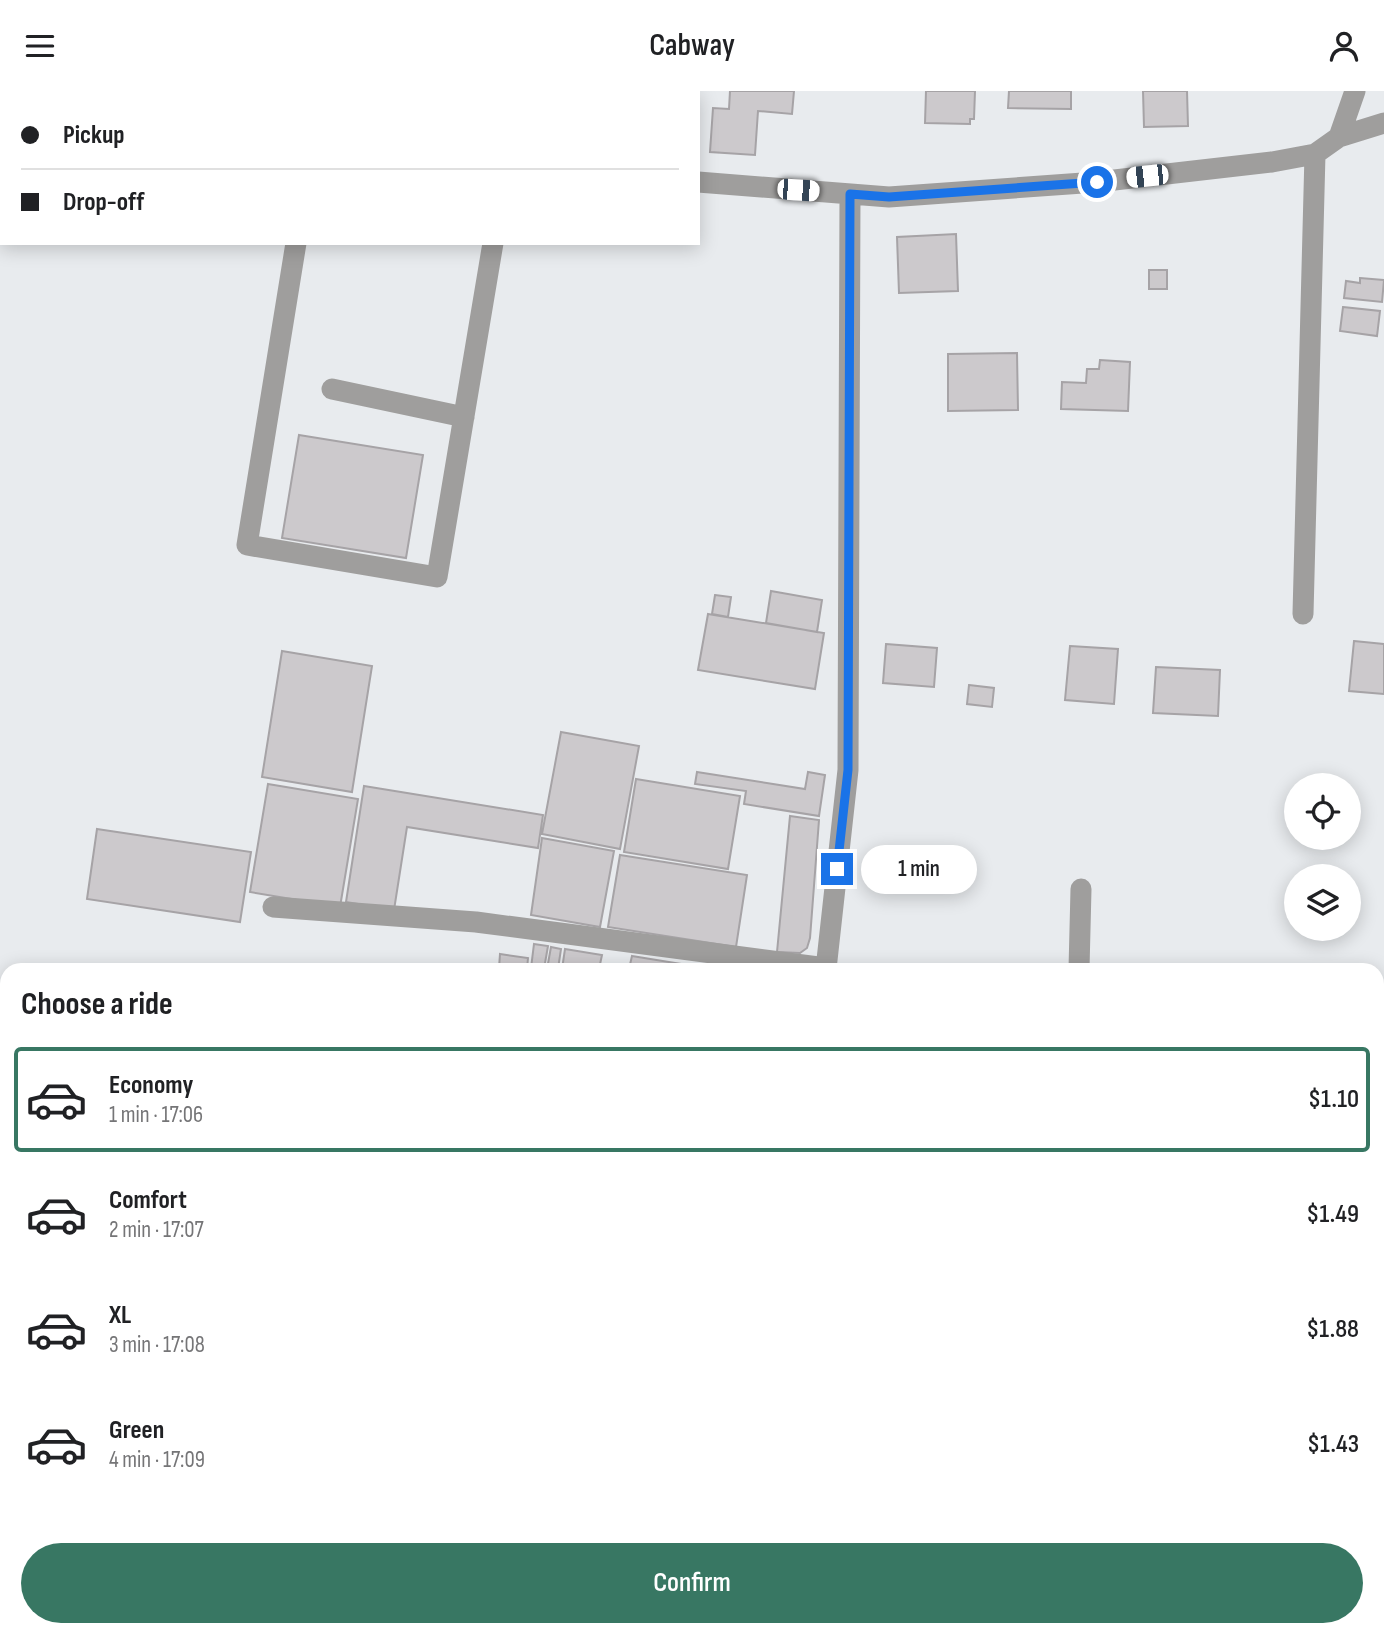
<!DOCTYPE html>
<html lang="en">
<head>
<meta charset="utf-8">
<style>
  body { margin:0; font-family:"Sofia Sans Condensed",sans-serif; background:#f6f6f6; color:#202124; height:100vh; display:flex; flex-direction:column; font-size:26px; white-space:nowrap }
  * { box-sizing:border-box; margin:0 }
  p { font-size:23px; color:#757577 }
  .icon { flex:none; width:38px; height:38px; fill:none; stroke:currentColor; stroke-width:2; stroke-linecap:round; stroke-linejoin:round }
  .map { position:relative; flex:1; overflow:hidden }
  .drawer { position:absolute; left:0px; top:872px; width:1384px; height:674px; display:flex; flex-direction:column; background:#fff; border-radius:21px 21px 0 0; box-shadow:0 4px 18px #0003 }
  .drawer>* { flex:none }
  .hud { position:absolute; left:0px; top:0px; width:700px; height:154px; box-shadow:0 4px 18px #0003; display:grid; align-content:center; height:154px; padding:0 21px; background:#fff }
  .fabs { position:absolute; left:1284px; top:682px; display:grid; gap:14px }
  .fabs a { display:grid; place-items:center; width:77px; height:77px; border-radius:50%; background:#fff; box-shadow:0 4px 18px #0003; font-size:35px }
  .end { position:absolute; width:32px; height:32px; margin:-16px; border:9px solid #1a73e8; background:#fff; box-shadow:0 0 0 4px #fff }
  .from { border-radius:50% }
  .bubble { position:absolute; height:49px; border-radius:24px; background:#fff; box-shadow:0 4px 18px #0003; font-size:23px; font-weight:600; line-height:49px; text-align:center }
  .car { position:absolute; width:21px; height:42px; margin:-21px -10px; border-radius:9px; box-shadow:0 0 5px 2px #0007; background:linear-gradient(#fff 24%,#345 0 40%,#fff 0 76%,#345 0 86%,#fff 0) }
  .hud b { display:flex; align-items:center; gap:24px; height:66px; font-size:26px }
  .hud b+b { border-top:2px solid #e0e0e0 }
  .hud i { width:18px; height:18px; background:#202124 }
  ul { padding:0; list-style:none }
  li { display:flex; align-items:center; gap:21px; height:105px; margin:0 14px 10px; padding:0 7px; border:4px solid transparent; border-radius:7px }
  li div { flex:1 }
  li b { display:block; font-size:26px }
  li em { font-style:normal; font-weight:600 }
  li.selected { border-color:#387763 }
  li>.icon { width:63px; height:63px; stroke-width:1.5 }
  h2 { padding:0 21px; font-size:32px; line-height:84px }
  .button { display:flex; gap:14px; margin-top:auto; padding:14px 21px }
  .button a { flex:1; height:80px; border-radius:42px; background:#387763; color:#fff; font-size:28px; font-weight:600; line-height:80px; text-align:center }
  header { display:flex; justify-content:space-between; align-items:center; height:91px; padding:0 21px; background:#fff; font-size:32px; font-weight:600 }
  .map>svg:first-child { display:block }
</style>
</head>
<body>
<header><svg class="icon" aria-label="menu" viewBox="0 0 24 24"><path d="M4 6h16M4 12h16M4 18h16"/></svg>Cabway<svg class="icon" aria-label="person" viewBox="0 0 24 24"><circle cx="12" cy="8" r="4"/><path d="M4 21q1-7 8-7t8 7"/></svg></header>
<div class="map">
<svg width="1384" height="1545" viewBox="0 0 1384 1545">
  <rect width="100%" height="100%" fill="#e8ebee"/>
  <path fill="#ccc9cc" stroke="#a6a3a6" stroke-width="2" d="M 730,0 L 794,0 L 792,23 L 758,20 L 755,64 L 710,61 L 713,17 L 729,18 Z
    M 926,0 L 975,0 L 974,28 L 970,28 L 970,33 L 925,32 Z
    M 1009,0 L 1071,0 L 1071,18 L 1008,17 Z
    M 1143,0 L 1187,0 L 1188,35 L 1144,36 Z
    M 956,143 L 958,200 L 899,202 L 897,146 Z
    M 1149,179 L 1167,179 L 1167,198 L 1149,198 Z
    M 1360,187 L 1384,189 L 1382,211 L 1344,207 L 1346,190 L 1360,192 Z
    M 1343,216 L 1380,220 L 1377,245 L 1340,240 Z
    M 1017,262 L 1018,319 L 948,320 L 948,263 Z
    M 1100,269 L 1130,271 L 1128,320 L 1061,318 L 1062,291 L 1086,292 L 1087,278 L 1099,278 Z
    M 299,344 L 423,364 L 406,467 L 282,447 Z
    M 771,500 L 822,509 L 817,541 L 766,532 Z
    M 715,504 L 731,506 L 728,526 L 712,523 Z
    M 708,523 L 824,542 L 815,598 L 698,579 Z
    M 1354,550 L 1384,553 L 1384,603 L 1349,600 Z
    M 886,553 L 937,557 L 934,596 L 883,592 Z
    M 1070,555 L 1118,558 L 1114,613 L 1065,609 Z
    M 282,560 L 372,575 L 352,701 L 262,686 Z
    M 1156,576 L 1220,579 L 1218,625 L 1153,622 Z
    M 969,594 L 994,597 L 992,616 L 967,613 Z
    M 561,641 L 639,655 L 620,758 L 542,743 Z
    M 697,681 L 805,698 L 808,681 L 825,684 L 819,725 L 744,713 L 746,700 L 695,693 Z
    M 636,688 L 740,705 L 728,778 L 624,761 Z
    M 268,693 L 358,708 L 340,816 L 250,801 Z
    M 364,695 L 543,724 L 538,757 L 407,736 L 394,819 L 346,811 Z
    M 790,725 L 819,729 L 810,847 L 807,857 L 800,862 L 777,861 Z
    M 97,738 L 251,761 L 240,831 L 87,808 Z
    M 542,747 L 614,760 L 600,836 L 531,824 Z
    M 620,764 L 747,784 L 736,856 L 608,836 Z
    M 534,853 L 548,855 L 544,878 L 531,877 Z
    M 551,856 L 561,858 L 558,878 L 547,878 Z
    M 565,858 L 602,864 L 599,878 L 562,878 Z
    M 500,863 L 528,867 L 527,878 L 499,877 Z
    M 632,865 L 712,878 L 629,878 Z
    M 7,957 L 7,1035 L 0,1034 L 0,1001 Z
    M 166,1538 L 263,1538 L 261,1545 L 165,1545 Z
    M 395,1538 L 422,1538 L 421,1545 L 393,1545 Z
    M 614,1538 L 628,1538 L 644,1541 L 644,1545 L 613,1545 Z"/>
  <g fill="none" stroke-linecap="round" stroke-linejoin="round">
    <path stroke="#9f9e9d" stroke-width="21" d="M 222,0 L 226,2
      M 1339,46 L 1384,32
      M 698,91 L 889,106 L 1097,91 L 1272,71 L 1315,63 L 1339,46 L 1355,0
      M 296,152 L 247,454 L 437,486 L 493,152
      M 332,298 L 464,326
      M 1303,523 L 1315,63
      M 273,816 L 476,831 L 826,877
      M 826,878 L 848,679 L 850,103
      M 1079,878 L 1081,798
      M 0,1099 L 7,1100
      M 0,1420 L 7,1421
      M 151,1545 L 152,1538
      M 660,1545 L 661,1538
      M 1064,1545 L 1064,1538"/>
  </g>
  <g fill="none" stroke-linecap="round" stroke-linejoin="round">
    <path stroke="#1a73e8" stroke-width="9" d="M 837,778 L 848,679 L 850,103 L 889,106 L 1097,91"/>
  </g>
</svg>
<div class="fabs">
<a><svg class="icon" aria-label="locate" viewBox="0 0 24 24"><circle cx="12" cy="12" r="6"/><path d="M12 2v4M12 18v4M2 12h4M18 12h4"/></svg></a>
<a><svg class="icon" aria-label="layers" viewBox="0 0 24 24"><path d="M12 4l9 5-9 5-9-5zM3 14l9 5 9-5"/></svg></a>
</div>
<i class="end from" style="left:1097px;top:91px"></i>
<i class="end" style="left:837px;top:778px"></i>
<div class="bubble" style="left:861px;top:754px;width:116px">1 min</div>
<i class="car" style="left:1147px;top:85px;rotate:264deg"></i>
<i class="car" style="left:798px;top:99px;rotate:94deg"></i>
<div class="hud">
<b><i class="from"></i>Pickup</b>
<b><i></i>Drop-off</b>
</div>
<section class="drawer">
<h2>Choose a ride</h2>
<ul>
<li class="selected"><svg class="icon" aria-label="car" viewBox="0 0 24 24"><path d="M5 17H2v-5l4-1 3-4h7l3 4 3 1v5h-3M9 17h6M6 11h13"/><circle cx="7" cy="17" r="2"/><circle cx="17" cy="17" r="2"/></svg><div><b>Economy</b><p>1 min · 17:06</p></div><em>$1.10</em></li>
<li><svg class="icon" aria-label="car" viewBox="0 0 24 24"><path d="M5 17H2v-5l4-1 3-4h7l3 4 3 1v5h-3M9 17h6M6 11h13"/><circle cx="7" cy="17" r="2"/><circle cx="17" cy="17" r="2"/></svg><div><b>Comfort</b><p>2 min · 17:07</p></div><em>$1.49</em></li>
<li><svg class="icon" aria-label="car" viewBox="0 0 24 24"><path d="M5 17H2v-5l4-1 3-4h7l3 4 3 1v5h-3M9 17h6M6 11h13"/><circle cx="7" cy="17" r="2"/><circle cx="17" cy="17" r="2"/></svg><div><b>XL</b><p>3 min · 17:08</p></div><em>$1.88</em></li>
<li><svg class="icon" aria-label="car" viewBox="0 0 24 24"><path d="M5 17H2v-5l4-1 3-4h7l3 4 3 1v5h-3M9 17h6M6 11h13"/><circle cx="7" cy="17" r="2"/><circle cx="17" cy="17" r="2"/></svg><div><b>Green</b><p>4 min · 17:09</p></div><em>$1.43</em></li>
</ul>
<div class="button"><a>Confirm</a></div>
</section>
</div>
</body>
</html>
